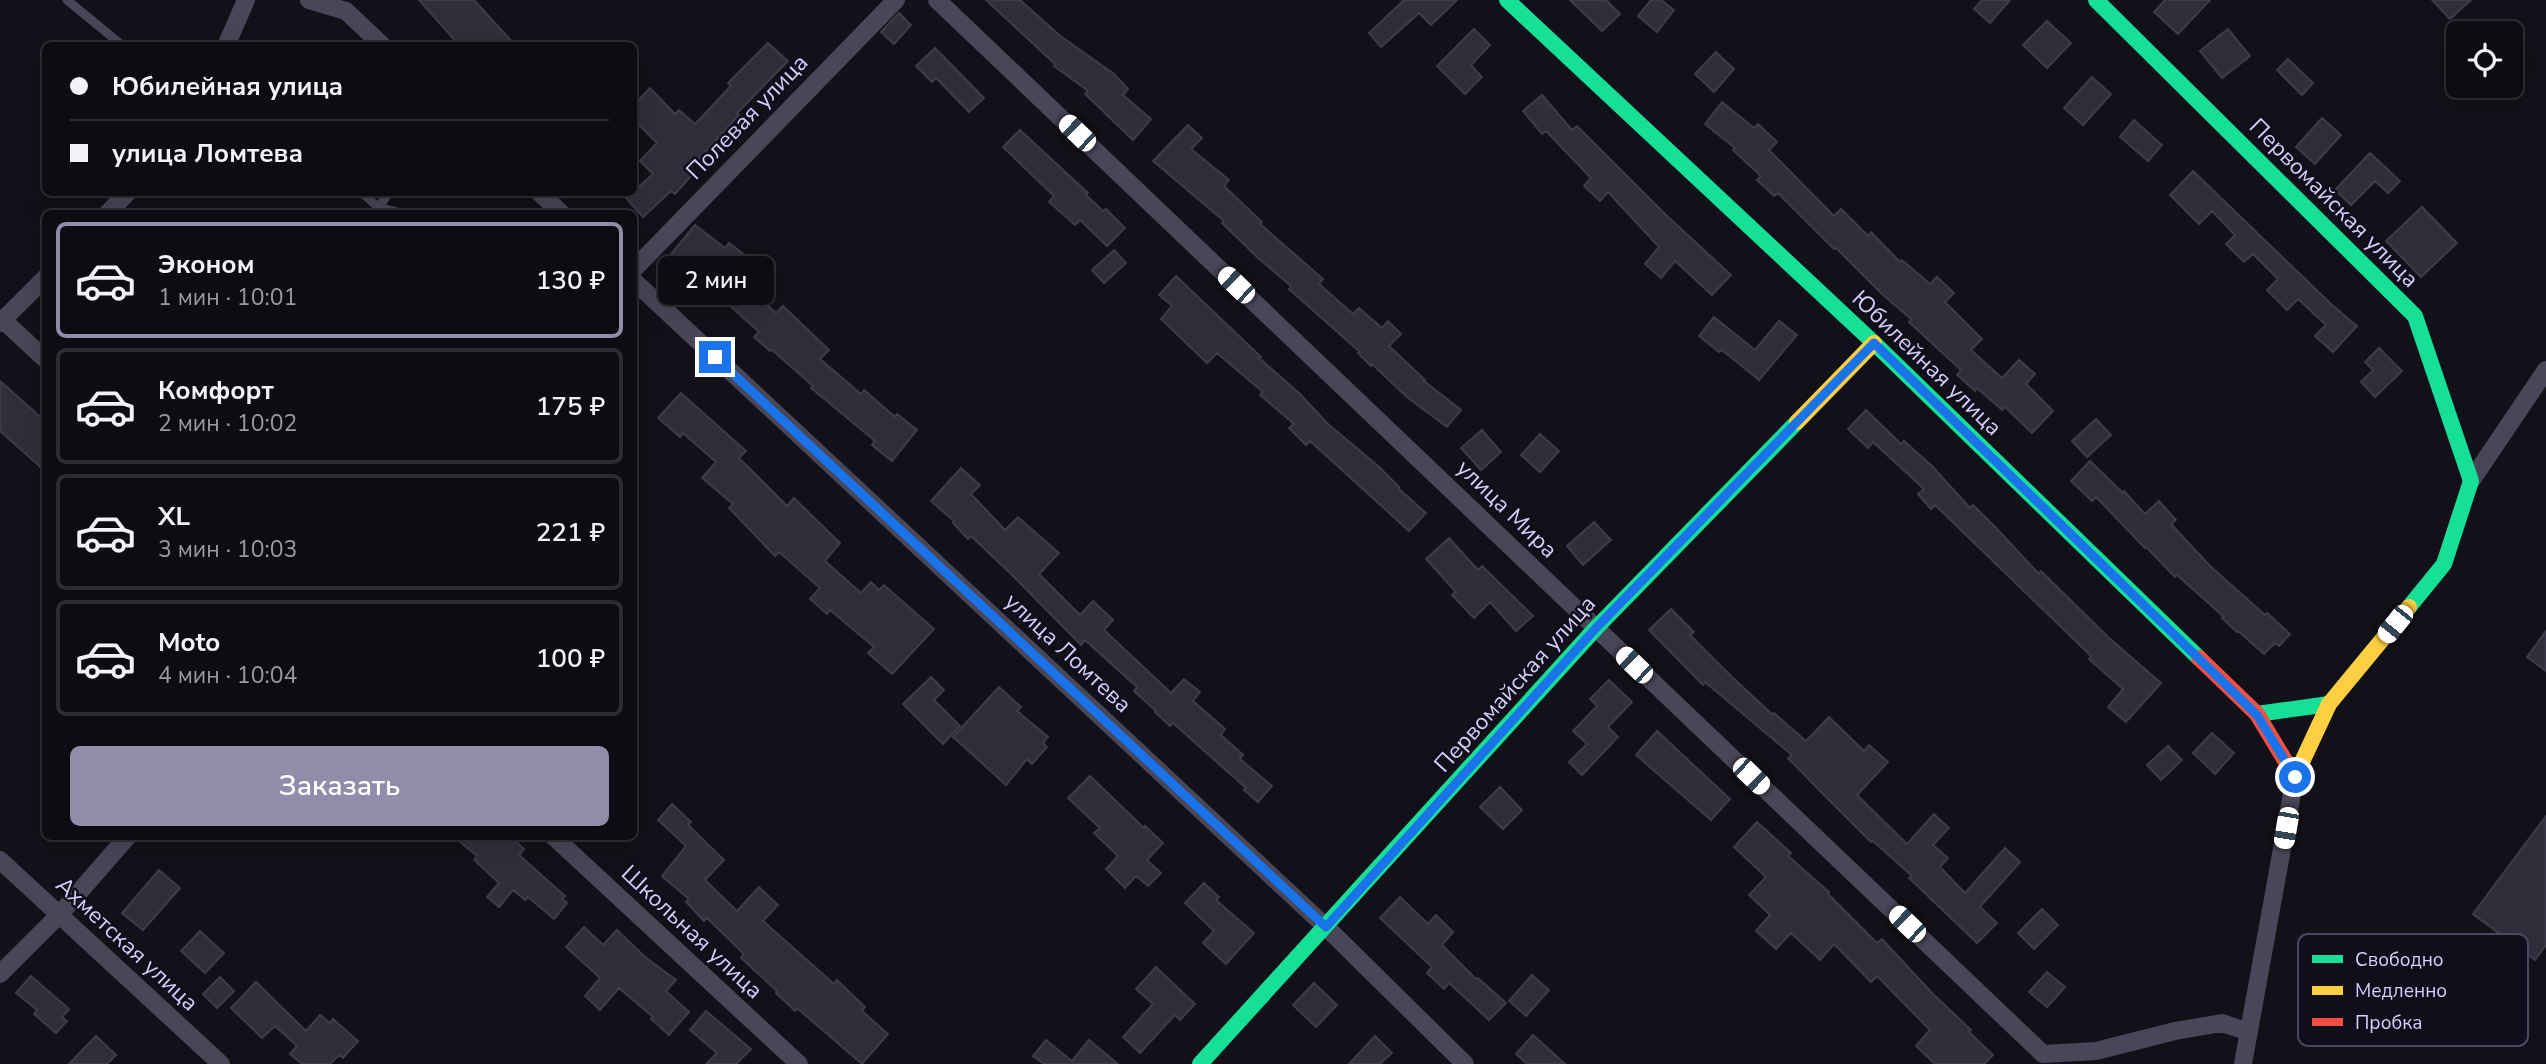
<!DOCTYPE html>
<html lang="ru">
<head>
<meta charset="utf-8">
<style>
  body { margin:0; font-family:"Nunito Sans",sans-serif; background:#17151b; color:#f1f3f6; height:100vh; display:flex; flex-direction:column; font-size:26px; white-space:nowrap }
  * { box-sizing:border-box; margin:0 }
  p { font-size:23px; color:#9b9b9f }
  .icon { flex:none; width:38px; height:38px; fill:none; stroke:currentColor; stroke-width:2; stroke-linecap:round; stroke-linejoin:round }
  .map { position:relative; flex:1; overflow:hidden }
  .panel { position:absolute; left:42px; top:210px; width:595px; height:630px; display:flex; flex-direction:column; background:#0e0c12; border-radius:10px; box-shadow:0 7px 28px #0002,0 0 0 2px #2e2c32 }
  .panel>* { flex:none }
  .guide { position:absolute; left:42px; top:42px; width:595px; height:154px; border-radius:10px; box-shadow:0 7px 28px #0002,0 0 0 2px #2e2c32; display:grid; align-content:center; height:154px; padding:0 28px; background:#0e0c12 }
  .fabs { position:absolute; left:2446px; top:21px; display:grid; gap:14px }
  .fabs a { display:grid; place-items:center; width:77px; height:77px; border-radius:10px; background:#0e0c12; box-shadow:0 7px 28px #0002,0 0 0 2px #2e2c32; font-size:35px }
  .end { position:absolute; width:32px; height:32px; margin:-16px; border:9px solid #1a73e8; background:#fff; box-shadow:0 0 0 4px #fff }
  .from { border-radius:50% }
  .bubble { position:absolute; height:49px; border-radius:10px; background:#0e0c12; box-shadow:0 7px 28px #0002,0 0 0 2px #2e2c32; font-size:23px; font-weight:600; line-height:49px; text-align:center }
  .car { position:absolute; width:21px; height:42px; margin:-21px -10px; border-radius:9px; box-shadow:0 0 5px 2px #0007; background:linear-gradient(#fff 24%,#345 0 40%,#fff 0 76%,#345 0 86%,#fff 0) }
  .guide b { display:flex; align-items:center; gap:24px; height:66px; font-size:26px }
  .guide b+b { border-top:2px solid #2e2c32 }
  .guide i { width:18px; height:18px; background:#f1f3f6 }
  ul { padding:12px 0 0; list-style:none }
  li { display:flex; align-items:center; gap:21px; height:116px; margin:0 14px 10px; padding:0 14px; border:4px solid #2e2c32; border-radius:10px }
  li div { flex:1 }
  li b { display:block; font-size:26px }
  li em { font-style:normal; font-weight:600 }
  li.active { border-color:#918caa }
  li>.icon { width:63px; height:63px; stroke-width:1.5 }
  .button { display:flex; gap:14px; margin-top:auto; padding:14px 28px }
  .button a { flex:1; height:80px; border-radius:10px; background:#918caa; color:#fff; font-size:28px; font-weight:600; line-height:80px; text-align:center }
  .map>svg:first-child { display:block }
</style>
</head>
<body>
<div class="map">
<svg width="2546" height="1064" viewBox="0 0 2546 1064">
  <rect width="100%" height="100%" fill="#121018"/>
  <path fill="#302e3a" stroke="#403b4b" stroke-width="2" d="M 419,0 L 474,0 L 516,46 L 460,46 Z
    M 986,0 L 1020,0 L 1059,35 L 1114,74 L 1128,89 L 1123,95 L 1151,119 L 1133,140 L 1085,94 L 1088,91 L 1054,66 L 1055,64 Z
    M 1404,0 L 1457,0 L 1431,25 L 1419,13 L 1381,47 L 1369,33 Z
    M 1570,0 L 1606,0 L 1620,14 L 1602,31 Z
    M 1651,0 L 1661,0 L 1674,10 L 1657,32 L 1638,16 Z
    M 1982,0 L 2010,0 L 1990,23 L 1974,9 Z
    M 2165,0 L 2210,0 L 2178,34 L 2154,12 Z
    M 2432,0 L 2471,0 L 2450,19 Z
    M 899,13 L 911,25 L 894,44 L 881,32 Z
    M 2047,21 L 2071,43 L 2047,68 L 2023,45 Z
    M 1474,29 L 1490,45 L 1471,65 L 1482,77 L 1465,94 L 1437,66 Z
    M 2228,29 L 2250,56 L 2222,78 L 2200,51 Z
    M 768,43 L 788,61 L 737,113 L 739,115 L 687,172 L 691,176 L 675,194 L 671,191 L 643,217 L 626,198 L 653,174 L 640,161 L 657,143 L 634,120 L 634,105 L 650,88 L 675,114 L 679,110 L 695,124 L 731,86 L 728,83 Z
    M 935,48 L 984,98 L 969,112 L 936,78 L 932,82 L 916,66 Z
    M 1716,52 L 1734,69 L 1714,92 L 1695,74 Z
    M 2288,59 L 2313,83 L 2302,95 L 2277,70 Z
    M 2092,77 L 2111,94 L 2083,125 L 2064,108 Z
    M 1542,95 L 1572,130 L 1577,126 L 1666,215 L 1731,275 L 1712,295 L 1675,261 L 1661,278 L 1645,264 L 1659,247 L 1608,192 L 1600,201 L 1584,186 L 1591,178 L 1546,131 L 1542,134 L 1523,111 Z
    M 1722,102 L 1754,128 L 1758,124 L 1777,142 L 1769,150 L 1834,216 L 1841,209 L 1868,236 L 1871,232 L 1900,262 L 1902,260 L 1930,284 L 1937,277 L 1954,293 L 1945,302 L 1982,339 L 1971,350 L 2002,378 L 2019,360 L 2035,374 L 2026,384 L 2053,411 L 2032,433 L 2005,407 L 2002,410 L 1977,388 L 1975,391 L 1957,375 L 1961,370 L 1909,322 L 1911,319 L 1882,294 L 1836,248 L 1834,249 L 1778,193 L 1774,196 L 1757,180 L 1761,176 L 1733,150 L 1735,148 L 1705,124 Z
    M 2322,118 L 2341,135 L 2315,164 L 2296,147 Z
    M 2134,120 L 2162,145 L 2148,161 L 2120,137 Z
    M 1188,125 L 1202,138 L 1191,149 L 1229,180 L 1224,186 L 1262,222 L 1260,224 L 1323,279 L 1319,284 L 1353,314 L 1359,308 L 1382,328 L 1388,321 L 1401,334 L 1389,346 L 1425,380 L 1424,381 L 1461,410 L 1447,427 L 1408,398 L 1372,364 L 1371,366 L 1358,353 L 1360,352 L 1289,289 L 1291,286 L 1257,257 L 1222,223 L 1224,221 L 1153,161 Z
    M 1020,130 L 1088,193 L 1086,195 L 1103,211 L 1106,209 L 1125,228 L 1107,246 L 1080,220 L 1075,225 L 1049,202 L 1054,196 L 1003,147 Z
    M 2370,153 L 2400,181 L 2388,193 L 2375,181 L 2351,205 L 2335,190 Z
    M 2193,171 L 2331,304 L 2357,326 L 2333,352 L 2315,336 L 2326,325 L 2298,299 L 2287,310 L 2267,290 L 2278,279 L 2253,254 L 2244,262 L 2226,244 L 2235,235 L 2212,211 L 2199,224 L 2170,195 Z
    M 2422,207 L 2457,243 L 2421,277 L 2386,241 Z
    M 695,225 L 725,248 L 729,243 L 746,256 L 732,273 L 776,313 L 783,306 L 829,350 L 820,359 L 861,394 L 864,390 L 895,417 L 897,414 L 917,430 L 892,461 L 872,445 L 875,441 L 811,388 L 813,386 L 771,349 L 770,351 L 754,337 L 759,332 L 716,293 L 715,294 L 699,281 L 702,278 L 671,254 Z
    M 1114,250 L 1126,263 L 1104,283 L 1092,270 Z
    M 1176,276 L 1261,357 L 1259,358 L 1299,393 L 1328,424 L 1378,466 L 1399,487 L 1399,489 L 1426,513 L 1409,531 L 1310,441 L 1306,445 L 1289,428 L 1294,424 L 1260,395 L 1263,392 L 1217,353 L 1207,363 L 1161,319 L 1172,306 L 1159,295 Z
    M 1714,317 L 1755,350 L 1779,321 L 1797,335 L 1759,380 L 1722,350 L 1719,352 L 1699,336 Z
    M 2379,348 L 2402,371 L 2375,397 L 2361,382 L 2373,370 L 2365,362 Z
    M 0,381 L 46,422 L 46,472 L 0,431 Z
    M 681,393 L 746,451 L 739,458 L 787,506 L 794,498 L 840,543 L 825,561 L 861,593 L 871,582 L 879,590 L 884,585 L 934,629 L 892,674 L 868,653 L 874,647 L 830,610 L 827,614 L 810,599 L 820,588 L 779,552 L 775,556 L 729,508 L 733,504 L 702,478 L 716,462 L 683,433 L 680,437 L 658,418 Z
    M 1866,410 L 1901,444 L 1904,441 L 1932,466 L 1970,508 L 1973,505 L 1998,530 L 2039,574 L 2041,571 L 2108,637 L 2161,683 L 2126,722 L 2108,707 L 2123,689 L 2089,659 L 2091,656 L 1935,505 L 1931,509 L 1918,494 L 1924,489 L 1873,442 L 1868,448 L 1848,429 Z
    M 2096,419 L 2111,435 L 2087,457 L 2072,441 Z
    M 1482,430 L 1501,452 L 1481,470 L 1461,448 Z
    M 1540,434 L 1559,451 L 1540,472 L 1521,455 Z
    M 2090,461 L 2123,493 L 2124,491 L 2145,514 L 2159,501 L 2176,520 L 2171,524 L 2210,566 L 2265,615 L 2267,613 L 2290,634 L 2279,646 L 2275,643 L 2264,654 L 2238,631 L 2237,632 L 2222,618 L 2224,617 L 2177,575 L 2175,577 L 2146,547 L 2145,548 L 2096,497 L 2092,501 L 2071,481 Z
    M 961,468 L 980,485 L 971,494 L 1005,530 L 1018,517 L 1059,553 L 1039,574 L 1080,615 L 1093,601 L 1113,620 L 1104,630 L 1171,693 L 1184,679 L 1200,692 L 1193,701 L 1225,729 L 1221,735 L 1243,755 L 1240,759 L 1272,786 L 1258,802 L 1244,790 L 1246,788 L 1173,723 L 1170,726 L 1155,712 L 1156,711 L 1134,691 L 1137,687 L 1085,640 L 1081,645 L 1011,574 L 971,536 L 968,539 L 953,523 L 954,521 L 931,501 Z
    M 1594,522 L 1611,540 L 1583,565 L 1567,546 Z
    M 1449,538 L 1478,570 L 1482,566 L 1533,616 L 1516,631 L 1490,602 L 1474,618 L 1452,595 L 1456,592 L 1426,559 Z
    M 1671,609 L 1694,632 L 1690,635 L 1733,678 L 1773,715 L 1774,713 L 1806,741 L 1829,717 L 1864,751 L 1869,745 L 1888,762 L 1857,795 L 1907,844 L 1934,814 L 1949,828 L 1933,845 L 1948,858 L 1940,867 L 1965,893 L 2005,848 L 2020,862 L 1980,907 L 1997,923 L 1977,943 L 1909,878 L 1912,876 L 1873,841 L 1871,842 L 1823,794 L 1788,758 L 1792,755 L 1705,682 L 1703,685 L 1649,630 Z
    M 2546,631 L 2546,671 L 2527,657 Z
    M 931,677 L 944,690 L 934,700 L 960,726 L 943,744 L 903,704 Z
    M 1609,680 L 1632,702 L 1608,727 L 1618,737 L 1582,775 L 1569,762 L 1587,744 L 1573,731 L 1597,706 L 1590,699 Z
    M 999,687 L 1021,707 L 1017,711 L 1048,737 L 1043,743 L 1047,747 L 1032,764 L 1027,759 L 1006,785 L 953,737 Z
    M 1657,731 L 1730,799 L 1711,820 L 1636,755 Z
    M 2212,733 L 2234,753 L 2215,774 L 2193,753 Z
    M 2168,746 L 2182,760 L 2161,780 L 2147,765 Z
    M 1090,776 L 1144,828 L 1145,826 L 1163,843 L 1147,860 L 1161,873 L 1148,886 L 1136,876 L 1125,888 L 1106,869 L 1118,856 L 1094,833 L 1100,828 L 1068,798 Z
    M 1500,787 L 1522,810 L 1503,829 L 1480,807 Z
    M 672,804 L 691,822 L 688,825 L 724,860 L 705,880 L 737,911 L 759,887 L 778,905 L 763,921 L 834,984 L 837,980 L 865,1007 L 862,1011 L 888,1034 L 862,1064 L 797,1008 L 795,1011 L 776,993 L 777,991 L 741,958 L 744,954 L 707,918 L 704,921 L 686,902 L 689,899 L 662,876 L 686,846 L 658,820 Z
    M 2546,816 L 2546,945 L 2535,960 L 2473,914 Z
    M 1757,822 L 1791,853 L 1788,856 L 1829,892 L 1828,894 L 1877,943 L 1882,939 L 1933,994 L 1971,1030 L 1969,1032 L 1993,1055 L 1984,1064 L 1935,1064 L 1916,1046 L 1930,1030 L 1877,976 L 1871,982 L 1834,944 L 1820,960 L 1791,933 L 1776,949 L 1756,931 L 1770,915 L 1749,895 L 1766,877 L 1734,847 Z
    M 453,836 L 510,836 L 524,849 L 519,855 L 565,896 L 562,899 L 567,903 L 554,919 L 528,897 L 525,900 L 513,890 L 499,907 L 487,897 L 499,883 L 474,860 L 477,856 Z
    M 159,870 L 180,888 L 143,930 L 122,913 Z
    M 1204,883 L 1219,897 L 1216,900 L 1254,933 L 1226,964 L 1203,943 L 1214,931 L 1185,903 Z
    M 1400,897 L 1428,924 L 1436,915 L 1453,932 L 1442,945 L 1476,979 L 1478,978 L 1506,1003 L 1489,1020 L 1449,983 L 1444,989 L 1427,973 L 1432,967 L 1380,918 Z
    M 2042,909 L 2058,925 L 2034,949 L 2018,933 Z
    M 584,927 L 603,945 L 617,930 L 645,957 L 676,980 L 666,991 L 689,1012 L 669,1035 L 651,1019 L 653,1017 L 619,988 L 600,1010 L 585,996 L 600,978 L 566,947 Z
    M 200,931 L 224,953 L 205,973 L 181,951 Z
    M 1156,967 L 1195,1004 L 1180,1020 L 1175,1015 L 1140,1053 L 1123,1037 L 1153,1004 L 1136,989 Z
    M 2047,972 L 2065,987 L 2047,1007 L 2029,992 Z
    M 1532,975 L 1549,990 L 1526,1016 L 1509,1001 Z
    M 31,976 L 69,1009 L 62,1017 L 67,1021 L 56,1033 L 34,1014 L 37,1010 L 16,993 Z
    M 220,977 L 234,991 L 217,1008 L 203,994 Z
    M 256,982 L 306,1031 L 320,1015 L 330,1023 L 333,1019 L 358,1041 L 343,1058 L 339,1055 L 330,1064 L 302,1064 L 290,1054 L 297,1046 L 275,1026 L 262,1038 L 231,1008 Z
    M 1314,983 L 1337,1005 L 1316,1027 L 1293,1005 Z
    M 706,1011 L 751,1049 L 736,1064 L 706,1064 L 717,1053 L 690,1030 Z
    M 1533,1035 L 1565,1064 L 1527,1064 L 1516,1054 Z
    M 96,1036 L 116,1055 L 107,1064 L 69,1064 Z
    M 1375,1036 L 1392,1053 L 1380,1064 L 1349,1064 Z
    M 1046,1040 L 1072,1061 L 1089,1040 L 1118,1064 L 1044,1064 L 1033,1056 Z"/>
  <g fill="none" stroke-linecap="round" stroke-linejoin="round">
    <path stroke="#484657" stroke-width="9" d="M 67,0 L 123,46
      M 361,192 L 378,207 L 405,214
      M 375,214 L 389,192"/>
    <path stroke="#484657" stroke-width="18" d="M 309,0 L 346,11 L 383,46
      M 937,0 L 2043,1054 L 2096,1051 L 2175,1031 L 2222,1023 L 2249,1032
      M 226,46 L 246,0
      M 539,192 L 562,214
      M 107,214 L 128,192
      M 634,269 L 896,0
      M 634,281 L 1326,927 L 1465,1064
      M 3,320 L 46,360
      M 0,323 L 46,277
      M 2471,481 L 2546,370
      M 553,836 L 799,1064
      M 0,860 L 221,1064
      M 0,974 L 60,914 L 128,836
      M 2243,1064 L 2295,777"/>
    <path stroke="#16e098" stroke-width="16" d="M 1507,0 L 1874,343 L 2199,658
      M 2096,0 L 2415,316 L 2471,481 L 2444,564 L 2409,607
      M 2257,714 L 2329,704
      M 1200,1064 L 1596,628 L 1797,422"/>
    <path stroke="#ffcf43" stroke-width="16" d="M 1797,422 L 1874,343
      M 2295,777 L 2329,704 L 2409,607"/>
    <path stroke="#f24e42" stroke-width="16" d="M 2199,658 L 2257,714 L 2295,777"/>
  </g>
  <g fill="none" stroke-linecap="round" stroke-linejoin="round">
    <path stroke="#1a73e8" stroke-width="9" d="M 715,357 L 1326,927 L 1596,628 L 1874,343 L 2257,715 L 2295,777"/>
  </g>
  <g text-anchor="middle" dominant-baseline="central" stroke-width="5" stroke-linejoin="round" paint-order="stroke">
    <g font-size="23" fill="#d6cef9" stroke="#110d1b">
      <text transform="translate(747 117) rotate(-46)">Полевая улица</text>
      <text transform="translate(2334 203) rotate(45)">Первомайская улица</text>
      <text transform="translate(1927 363) rotate(44)">Юбилейная улица</text>
      <text transform="translate(1507 509) rotate(44)">улица Мира</text>
      <text transform="translate(1068 653) rotate(43)">улица Ломтева</text>
      <text transform="translate(1515 684) rotate(-48)">Первомайская улица</text>
      <text transform="translate(692 932) rotate(43)">Школьная улица</text>
      <text transform="translate(127 944) rotate(43)">Ахметская улица</text>
    </g>
  </g>
  <rect x="2298" y="934" width="230" height="112" rx="10" fill="#110d1b" stroke="#4c475e" stroke-width="2"/>
  <rect x="2312" y="955" width="31" height="8" fill="#16e098"/>
  <rect x="2312" y="986" width="31" height="9" fill="#ffcf43"/>
  <rect x="2312" y="1018" width="31" height="8" fill="#f24e42"/>
  <g font-size="19" fill="#d6cef9">
    <text x="2355" y="966">Свободно</text>
    <text x="2355" y="997">Медленно</text>
    <text x="2355" y="1029">Пробка</text>
  </g>
</svg>
<div class="fabs">
<a><svg class="icon" aria-label="locate" viewBox="0 0 24 24"><circle cx="12" cy="12" r="6"/><path d="M12 2v4M12 18v4M2 12h4M18 12h4"/></svg></a>
</div>
<i class="end from" style="left:2295px;top:777px"></i>
<i class="end" style="left:715px;top:357px"></i>
<div class="bubble" style="left:658px;top:256px;width:116px">2 мин</div>
<i class="car" style="left:1077px;top:133px;rotate:314deg"></i>
<i class="car" style="left:1236px;top:285px;rotate:314deg"></i>
<i class="car" style="left:2395px;top:624px;rotate:219deg"></i>
<i class="car" style="left:1634px;top:665px;rotate:314deg"></i>
<i class="car" style="left:1751px;top:776px;rotate:134deg"></i>
<i class="car" style="left:2286px;top:828px;rotate:190deg"></i>
<i class="car" style="left:1907px;top:924px;rotate:314deg"></i>
<div class="guide">
<b><i class="from"></i>Юбилейная улица</b>
<b><i></i>улица Ломтева</b>
</div>
<section class="panel">
<ul>
<li class="active"><svg class="icon" aria-label="car" viewBox="0 0 24 24"><path d="M5 17H2v-5l4-1 3-4h7l3 4 3 1v5h-3M9 17h6M6 11h13"/><circle cx="7" cy="17" r="2"/><circle cx="17" cy="17" r="2"/></svg><div><b>Эконом</b><p>1 мин · 10:01</p></div><em>130 ₽</em></li>
<li><svg class="icon" aria-label="car" viewBox="0 0 24 24"><path d="M5 17H2v-5l4-1 3-4h7l3 4 3 1v5h-3M9 17h6M6 11h13"/><circle cx="7" cy="17" r="2"/><circle cx="17" cy="17" r="2"/></svg><div><b>Комфорт</b><p>2 мин · 10:02</p></div><em>175 ₽</em></li>
<li><svg class="icon" aria-label="car" viewBox="0 0 24 24"><path d="M5 17H2v-5l4-1 3-4h7l3 4 3 1v5h-3M9 17h6M6 11h13"/><circle cx="7" cy="17" r="2"/><circle cx="17" cy="17" r="2"/></svg><div><b>XL</b><p>3 мин · 10:03</p></div><em>221 ₽</em></li>
<li><svg class="icon" aria-label="car" viewBox="0 0 24 24"><path d="M5 17H2v-5l4-1 3-4h7l3 4 3 1v5h-3M9 17h6M6 11h13"/><circle cx="7" cy="17" r="2"/><circle cx="17" cy="17" r="2"/></svg><div><b>Moto</b><p>4 мин · 10:04</p></div><em>100 ₽</em></li>
</ul>
<div class="button"><a>Заказать</a></div>
</section>
</div>
</body>
</html>
